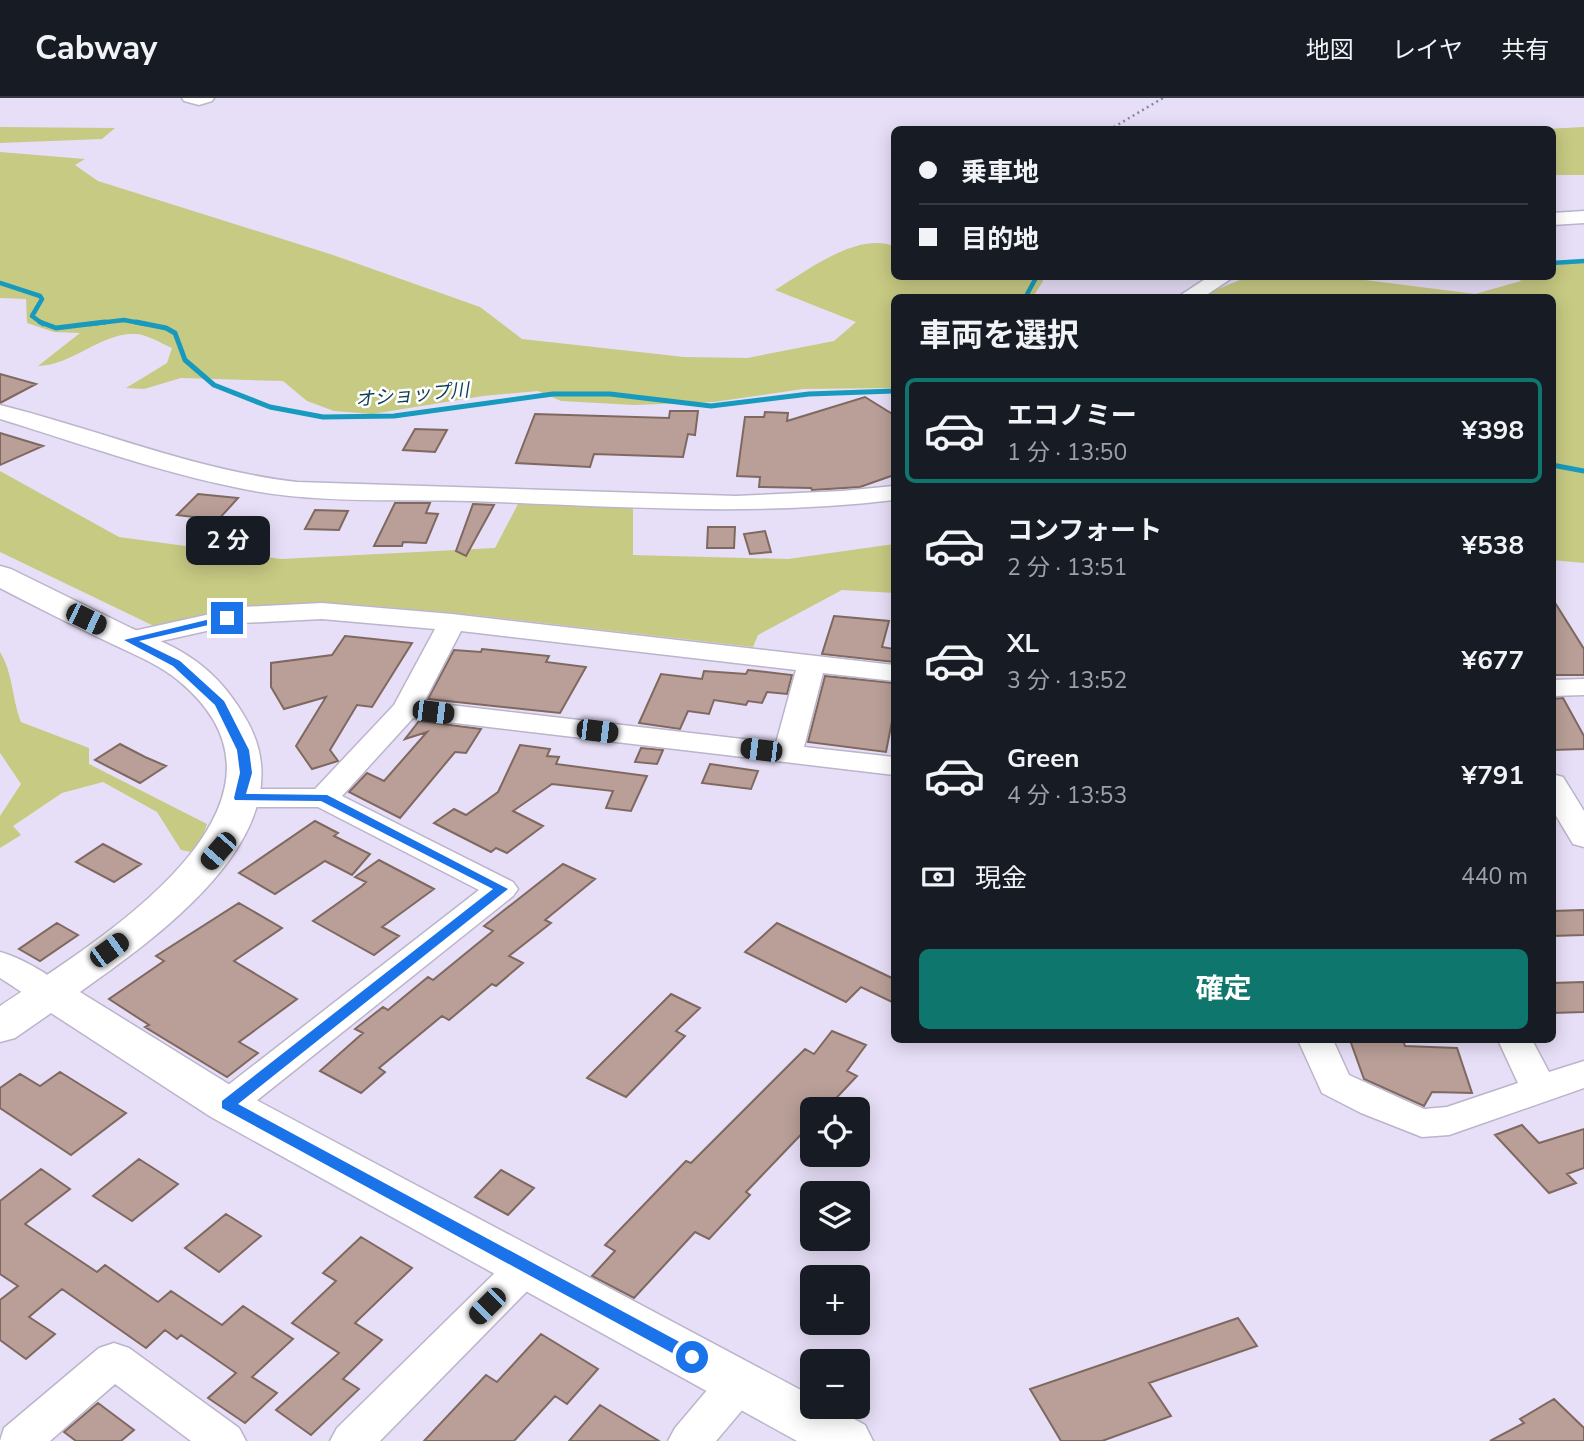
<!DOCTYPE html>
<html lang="ja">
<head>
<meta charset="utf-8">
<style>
  body { margin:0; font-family:"Nunito Sans","Noto Sans JP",sans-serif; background:#242831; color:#f1f3f6; height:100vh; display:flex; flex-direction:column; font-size:26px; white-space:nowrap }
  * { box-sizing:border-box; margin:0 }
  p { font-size:23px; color:#9ea1a6 }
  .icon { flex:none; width:38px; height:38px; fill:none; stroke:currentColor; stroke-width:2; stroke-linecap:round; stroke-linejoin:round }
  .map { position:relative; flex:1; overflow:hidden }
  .sheet { position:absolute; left:891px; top:196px; width:665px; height:749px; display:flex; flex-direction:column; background:#171b24; border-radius:10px; box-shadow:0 4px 18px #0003 }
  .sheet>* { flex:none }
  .hud { position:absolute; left:891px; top:28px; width:665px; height:154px; border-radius:10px; box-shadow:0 4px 18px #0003; display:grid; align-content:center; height:154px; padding:0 28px; background:#171b24 }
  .tools { position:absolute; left:800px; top:999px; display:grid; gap:14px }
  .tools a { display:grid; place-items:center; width:70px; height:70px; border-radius:10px; background:#171b24; box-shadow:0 4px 18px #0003; font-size:35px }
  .end { position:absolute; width:32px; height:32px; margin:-16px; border:9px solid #1a73e8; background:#fff; box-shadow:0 0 0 4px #fff }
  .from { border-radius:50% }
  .bubble { position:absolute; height:49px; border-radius:10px; background:#171b24; box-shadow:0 4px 18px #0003; font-size:23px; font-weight:700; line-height:49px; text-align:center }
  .car { position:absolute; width:21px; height:42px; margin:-21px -10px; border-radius:9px; box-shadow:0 0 5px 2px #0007; background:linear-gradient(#222 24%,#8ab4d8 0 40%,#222 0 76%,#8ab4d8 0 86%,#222 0) }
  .hud b { display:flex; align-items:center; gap:24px; height:66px; font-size:26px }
  .hud b+b { border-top:2px solid #363941 }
  .hud i { width:18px; height:18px; background:#f1f3f6 }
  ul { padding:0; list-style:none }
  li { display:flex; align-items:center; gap:21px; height:105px; margin:0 14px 10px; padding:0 14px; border:4px solid transparent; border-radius:10px }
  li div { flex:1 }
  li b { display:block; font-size:26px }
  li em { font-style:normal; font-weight:700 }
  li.current { border-color:#0f766e }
  li>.icon { width:63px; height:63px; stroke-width:1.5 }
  h2 { padding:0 28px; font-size:32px; line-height:84px }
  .pay { display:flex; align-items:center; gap:18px; height:77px; padding:0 28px; font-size:26px }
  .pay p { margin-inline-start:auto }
  .button { display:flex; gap:14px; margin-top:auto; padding:14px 28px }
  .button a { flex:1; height:80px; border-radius:10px; background:#0f766e; color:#fff; font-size:28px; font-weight:700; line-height:80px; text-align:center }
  header { display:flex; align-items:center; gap:42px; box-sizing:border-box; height:98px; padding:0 35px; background:#171b24; border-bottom:2px solid #363941 }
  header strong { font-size:33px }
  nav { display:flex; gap:38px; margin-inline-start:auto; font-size:24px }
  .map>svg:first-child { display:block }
</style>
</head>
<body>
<header>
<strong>Cabway</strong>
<nav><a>地図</a><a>レイヤ</a><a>共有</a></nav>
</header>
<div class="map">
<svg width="1584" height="1343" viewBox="0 0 1584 1343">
  <rect width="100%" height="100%" fill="#e7dff7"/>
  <path fill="#c7ca83" d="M 0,29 L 115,30 L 102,41 L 0,45 Z
    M 1584,29 L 1584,77 L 1552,77 L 1552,32 L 1544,31 Z
    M 0,54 L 85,61 L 75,67 L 98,83 L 333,157 L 480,209 L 522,241 L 684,259 L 747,260 L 834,243 L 856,224 L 775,192 C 807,173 856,134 894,148 L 894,178 L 1042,178 L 1043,183 L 1033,199 L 894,200 L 894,290 L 803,291 L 714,304 L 634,307 L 561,303 L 538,293 L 483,298 L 372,316 L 334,313 L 307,303 L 283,283 L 181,280 L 144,291 L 126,290 L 167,265 L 172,250 C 162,246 147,236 136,236 C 101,234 73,267 38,268 L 80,235 L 54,234 L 27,225 L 26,201 L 0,200 Z
    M 1584,162 L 1584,465 L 1552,462 L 1552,200 L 1209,200 L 1206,196 L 1247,179 L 1334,178 L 1475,196 L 1521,183 L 1516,179 L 1552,178 L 1552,168 Z
    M 0,373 L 119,439 L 281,461 L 495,450 L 518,406 L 633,409 L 633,457 L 788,461 L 894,446 L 894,495 L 842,492 L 758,537 L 753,549 L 455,515 L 348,506 L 247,512 L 156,529 L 0,454 Z
    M 0,554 C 13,575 12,601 21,624 L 89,650 L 89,666 L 207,726 L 197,755 L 181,752 L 157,714 L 103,684 L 62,695 L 13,728 L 21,737 L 0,750 L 0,718 L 21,686 L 0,655 Z"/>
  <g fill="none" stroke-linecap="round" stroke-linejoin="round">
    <path stroke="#179abd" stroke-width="4.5" d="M 1552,165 L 1584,163
      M 0,185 L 40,198 L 42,201 L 32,218 L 43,226
      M 1025,200 L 1037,178
      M 90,226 L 124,222 L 145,226"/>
    <path stroke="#179abd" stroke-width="5" d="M 40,224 L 56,230 L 105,224
      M 136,224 L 166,230 L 175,235 L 185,262 L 214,287 L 270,309 L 323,319 L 394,318 L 553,296 L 610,296 L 711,308 L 809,296 L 894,293
      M 1552,367 L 1584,373"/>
  </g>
  <path fill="#b99f97" stroke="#7f685f" stroke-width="2" d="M 0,276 L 36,286 L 0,305 Z
    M 865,299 L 894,317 L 894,377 L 860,389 L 812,392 L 811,390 L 759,389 L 760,379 L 737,378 L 745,319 L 764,319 L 765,314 L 788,315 L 787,323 Z
    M 670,313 L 698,313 L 695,337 L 688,336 L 683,359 L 594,356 L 590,369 L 516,365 L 535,316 L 669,320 Z
    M 415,331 L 447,332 L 435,354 L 403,352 Z
    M 0,335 L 43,348 L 0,367 Z
    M 198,396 L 238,400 L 218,422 L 177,417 Z
    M 395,405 L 430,405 L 426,415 L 438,416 L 426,445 L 403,444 L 402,448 L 374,448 Z
    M 473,406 L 494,407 L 466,458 L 456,453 Z
    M 315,412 L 348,413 L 339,432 L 305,431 Z
    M 708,429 L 735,429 L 734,450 L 707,450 Z
    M 765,433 L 771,454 L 750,456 L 744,436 Z
    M 1552,500 L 1584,551 L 1584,577 L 1552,577 Z
    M 834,518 L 889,523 L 882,549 L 894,551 L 894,564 L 822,556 Z
    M 345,538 L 412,545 L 372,609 L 357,607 L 330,652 L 338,663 L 312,671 L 296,648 L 326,599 L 284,611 L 271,589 L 271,565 L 332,557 Z
    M 482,551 L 549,558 L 546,564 L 586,569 L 560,615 L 428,601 L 454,552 L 481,554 Z
    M 748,572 L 792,577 L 787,596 L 767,594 L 762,605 L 748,603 L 746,607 L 714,602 L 709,616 L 688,613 L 680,631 L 639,625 L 661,576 L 702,581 L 704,573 L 746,576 Z
    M 825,578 L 894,585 L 894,613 L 886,654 L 808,644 Z
    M 1563,600 L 1584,638 L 1584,651 L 1552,652 L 1552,601 Z
    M 419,623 L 481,631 L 466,655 L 455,654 L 400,720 L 349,694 L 367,675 L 384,683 L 427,634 L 405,641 Z
    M 120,646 L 145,659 L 166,668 L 140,685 L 95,662 Z
    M 520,647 L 550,651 L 547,658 L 559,659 L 556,666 L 647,678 L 631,713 L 606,710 L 613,693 L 552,686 L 513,713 L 543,728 L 507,755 L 496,750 L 491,754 L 434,725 L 454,711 L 466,717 L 498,694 Z
    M 641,650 L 663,652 L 657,666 L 635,664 Z
    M 710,666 L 758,673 L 751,691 L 702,685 Z
    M 315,723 L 338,735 L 334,738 L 370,756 L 352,777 L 325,763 L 275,796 L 239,775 Z
    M 103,746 L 141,766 L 114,784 L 76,764 Z
    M 379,762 L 434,791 L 382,829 L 399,838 L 374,857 L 313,823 L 362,788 L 366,784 L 355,779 Z
    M 563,766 L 595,781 L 545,822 L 551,825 L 509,858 L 523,865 L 496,888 L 492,886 L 449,922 L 442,918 L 379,970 L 385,974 L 361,995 L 320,973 L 363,935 L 355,931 L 383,909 L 388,912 L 428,879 L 433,882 L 493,833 L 484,828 Z
    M 239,805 L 282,830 L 234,863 L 297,901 L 239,944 L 258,955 L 227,979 L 145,929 L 149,927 L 109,901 L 164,863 L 156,858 Z
    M 1584,812 L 1584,837 L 1552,838 L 1552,813 Z
    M 57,825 L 78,837 L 40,863 L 19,851 Z
    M 777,825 L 894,881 L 894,905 L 861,889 L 846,904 L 745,854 Z
    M 1584,884 L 1584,914 L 1552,915 L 1552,885 Z
    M 671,896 L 700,910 L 676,933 L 685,938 L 626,999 L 587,980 Z
    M 832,933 L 866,947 L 847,973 L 857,978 L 825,1012 L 812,1012 L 812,1025 L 746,1094 L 750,1097 L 709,1141 L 695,1134 L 634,1200 L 592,1178 L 615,1153 L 605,1147 L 686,1063 L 691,1065 L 805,951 L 814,956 Z
    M 1350,942 L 1403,942 L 1405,948 L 1457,950 L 1472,995 L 1432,994 L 1424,1008 L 1364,981 Z
    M 60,974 L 126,1015 L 71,1057 L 0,1010 L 0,990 L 20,976 L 40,988 Z
    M 1522,1027 L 1539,1045 L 1584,1031 L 1584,1070 L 1567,1076 L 1576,1085 L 1549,1095 L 1495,1037 Z
    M 139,1061 L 178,1086 L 132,1123 L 93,1098 Z
    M 41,1071 L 70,1091 L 25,1126 L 97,1174 L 105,1167 L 158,1204 L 171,1193 L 222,1227 L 243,1208 L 293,1241 L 252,1279 L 277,1295 L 245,1325 L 208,1300 L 236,1275 L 181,1237 L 177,1241 L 165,1232 L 146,1250 L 62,1191 L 29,1219 L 55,1236 L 26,1261 L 0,1242 L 0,1202 L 18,1188 L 0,1176 L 0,1103 Z
    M 501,1072 L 534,1090 L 508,1117 L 475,1099 Z
    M 226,1116 L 261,1138 L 219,1174 L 185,1150 Z
    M 361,1139 L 412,1170 L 355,1225 L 382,1242 L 343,1281 L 359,1291 L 311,1337 L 276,1312 L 339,1255 L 292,1225 L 336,1183 L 323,1175 Z
    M 1238,1220 L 1257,1248 L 1149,1285 L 1171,1318 L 1102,1343 L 1061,1343 L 1030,1291 Z
    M 541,1236 L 598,1271 L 567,1306 L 555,1298 L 514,1343 L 424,1343 L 486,1277 L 497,1284 Z
    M 1554,1301 L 1584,1330 L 1584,1343 L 1490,1343 L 1524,1325 L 1520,1321 Z
    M 98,1305 L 134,1332 L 121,1343 L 76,1343 L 64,1334 Z
    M 600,1307 L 659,1343 L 569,1343 Z"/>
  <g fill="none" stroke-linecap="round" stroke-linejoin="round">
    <g stroke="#bbb4cb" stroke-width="3">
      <path id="minor" d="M 182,0 L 214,0 L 212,3 L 199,7 L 184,3 Z
        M 1584,113 L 1584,125 L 1552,127 L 1552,115 Z
        M 1210,178 L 1235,178 L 1202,200 L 1176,200 Z
        M 0,307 C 100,332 194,372 297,384 L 736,398 L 842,393 L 894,388 L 894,402 C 753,419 613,408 471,403 C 394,401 315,406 239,390 C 158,374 79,345 0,321 Z
        M 322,505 L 452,516 L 894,567 L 894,583 L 823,575 L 804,649 L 894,659 L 894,677 L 413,620 L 342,698 L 513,784 L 518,791 L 513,798 L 240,1016 L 227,1020 L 214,1016 L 209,1007 L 214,998 L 479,792 L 318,709 L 239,709 L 228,707 L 224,700 L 228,693 L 239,691 L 315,691 L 394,607 L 435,531 L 322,521 L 242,525 L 130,550 L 120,548 L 116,542 L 120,536 L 242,509 ZM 461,533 L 796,572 L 776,645 L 424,604 Z
        M 1584,581 L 1584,597 L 1552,598 L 1552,582 Z
        M 1552,676 L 1563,679 L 1584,713 L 1584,749 L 1573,746 L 1552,711 Z
        M 0,854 C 19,859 57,879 67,895 L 62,903 C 39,910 20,892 0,880 Z
        M 1298,942 L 1333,942 L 1349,977 L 1424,1011 L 1447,1009 L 1518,985 L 1498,942 L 1532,942 L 1549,974 L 1584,963 L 1584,990 L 1449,1037 L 1422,1039 L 1361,1015 L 1322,995 Z
        M 525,1154 L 539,1159 L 545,1170 L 539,1181 L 380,1343 L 330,1343 L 337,1330 L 511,1159 Z
        M 114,1245 L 129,1250 L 239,1330 L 246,1343 L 191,1343 L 115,1286 L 50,1343 L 0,1343 L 4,1330 L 99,1250 Z
        M 740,1266 L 755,1271 L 761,1284 L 755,1297 L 716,1343 L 668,1343 L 675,1330 L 725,1271 Z"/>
    </g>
    <g stroke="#bbb4cb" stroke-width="3">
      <path id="tertiary" d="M 0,468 L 11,471 C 51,491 91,510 131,530 C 154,540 177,549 197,564 C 216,578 231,596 243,616 C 315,729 159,838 80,894 L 243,995 L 812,1298 L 812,1309 L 832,1309 L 865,1327 L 873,1343 L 797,1343 L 211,1019 L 51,915 L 15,940 L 0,944 L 0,908 C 90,848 328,707 179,583 C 159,566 133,556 110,545 C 73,527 36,509 0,490 Z"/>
    </g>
    <path stroke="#8d8898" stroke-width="2.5" stroke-dasharray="2 3.5" stroke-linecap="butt" d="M 1109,32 L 1163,0"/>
    <use href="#minor" fill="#fff" fill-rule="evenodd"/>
    <use href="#tertiary" fill="#fff" fill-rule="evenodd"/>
  </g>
  <path fill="#1a73e8" d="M 227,517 L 230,518 L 230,522 L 139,543 L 180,563 L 224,603 L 249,652 L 252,675 L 246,696 L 327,697 L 508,791 L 238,1006 L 698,1254 L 700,1259 L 698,1263 L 687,1263 L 222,1010 L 222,1003 L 493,791 L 321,703 L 235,702 L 234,700 L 240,675 L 237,652 L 215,607 L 173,568 L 124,542 Z"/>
  <g text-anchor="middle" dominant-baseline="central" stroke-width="5" stroke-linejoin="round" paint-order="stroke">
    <g font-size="19" font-style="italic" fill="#0c3f4f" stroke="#fff">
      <text transform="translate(412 297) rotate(-5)">オショップ川</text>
    </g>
  </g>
</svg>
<div class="tools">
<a><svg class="icon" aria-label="locate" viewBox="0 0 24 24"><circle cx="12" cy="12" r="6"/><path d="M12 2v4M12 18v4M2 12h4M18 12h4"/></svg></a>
<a><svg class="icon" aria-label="layers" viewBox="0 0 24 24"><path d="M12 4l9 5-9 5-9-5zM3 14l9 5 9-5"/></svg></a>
<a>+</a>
<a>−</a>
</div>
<i class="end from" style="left:692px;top:1259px"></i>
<i class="end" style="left:227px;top:520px"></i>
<div class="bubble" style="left:186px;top:418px;width:84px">2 分</div>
<i class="car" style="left:86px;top:521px;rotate:116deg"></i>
<i class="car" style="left:433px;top:614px;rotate:97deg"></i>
<i class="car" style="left:597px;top:633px;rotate:97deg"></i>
<i class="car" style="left:761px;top:652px;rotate:277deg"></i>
<i class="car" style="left:218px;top:753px;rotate:221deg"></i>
<i class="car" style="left:109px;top:852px;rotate:54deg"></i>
<i class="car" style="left:487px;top:1208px;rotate:225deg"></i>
<div class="hud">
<b><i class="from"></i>乗車地</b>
<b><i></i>目的地</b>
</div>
<section class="sheet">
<h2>車両を選択</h2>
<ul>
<li class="current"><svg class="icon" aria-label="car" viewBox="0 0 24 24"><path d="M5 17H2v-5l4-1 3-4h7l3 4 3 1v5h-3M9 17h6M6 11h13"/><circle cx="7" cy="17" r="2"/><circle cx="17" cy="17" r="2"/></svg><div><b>エコノミー</b><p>1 分 · 13:50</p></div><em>¥398</em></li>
<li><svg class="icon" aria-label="car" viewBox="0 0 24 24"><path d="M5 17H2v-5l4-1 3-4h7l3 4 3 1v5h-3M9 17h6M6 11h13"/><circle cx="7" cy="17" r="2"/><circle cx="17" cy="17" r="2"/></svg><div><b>コンフォート</b><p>2 分 · 13:51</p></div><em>¥538</em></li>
<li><svg class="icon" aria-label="car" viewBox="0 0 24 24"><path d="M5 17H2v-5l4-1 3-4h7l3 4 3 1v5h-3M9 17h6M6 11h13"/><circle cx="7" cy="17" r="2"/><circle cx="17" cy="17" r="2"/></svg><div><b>XL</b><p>3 分 · 13:52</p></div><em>¥677</em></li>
<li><svg class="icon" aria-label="car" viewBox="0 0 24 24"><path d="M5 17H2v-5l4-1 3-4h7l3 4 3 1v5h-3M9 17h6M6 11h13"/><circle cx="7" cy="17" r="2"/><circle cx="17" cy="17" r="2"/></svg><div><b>Green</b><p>4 分 · 13:53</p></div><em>¥791</em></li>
</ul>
<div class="pay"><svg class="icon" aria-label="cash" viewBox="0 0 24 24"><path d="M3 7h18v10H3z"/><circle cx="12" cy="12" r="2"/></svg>現金<p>440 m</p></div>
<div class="button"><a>確定</a></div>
</section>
</div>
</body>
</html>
